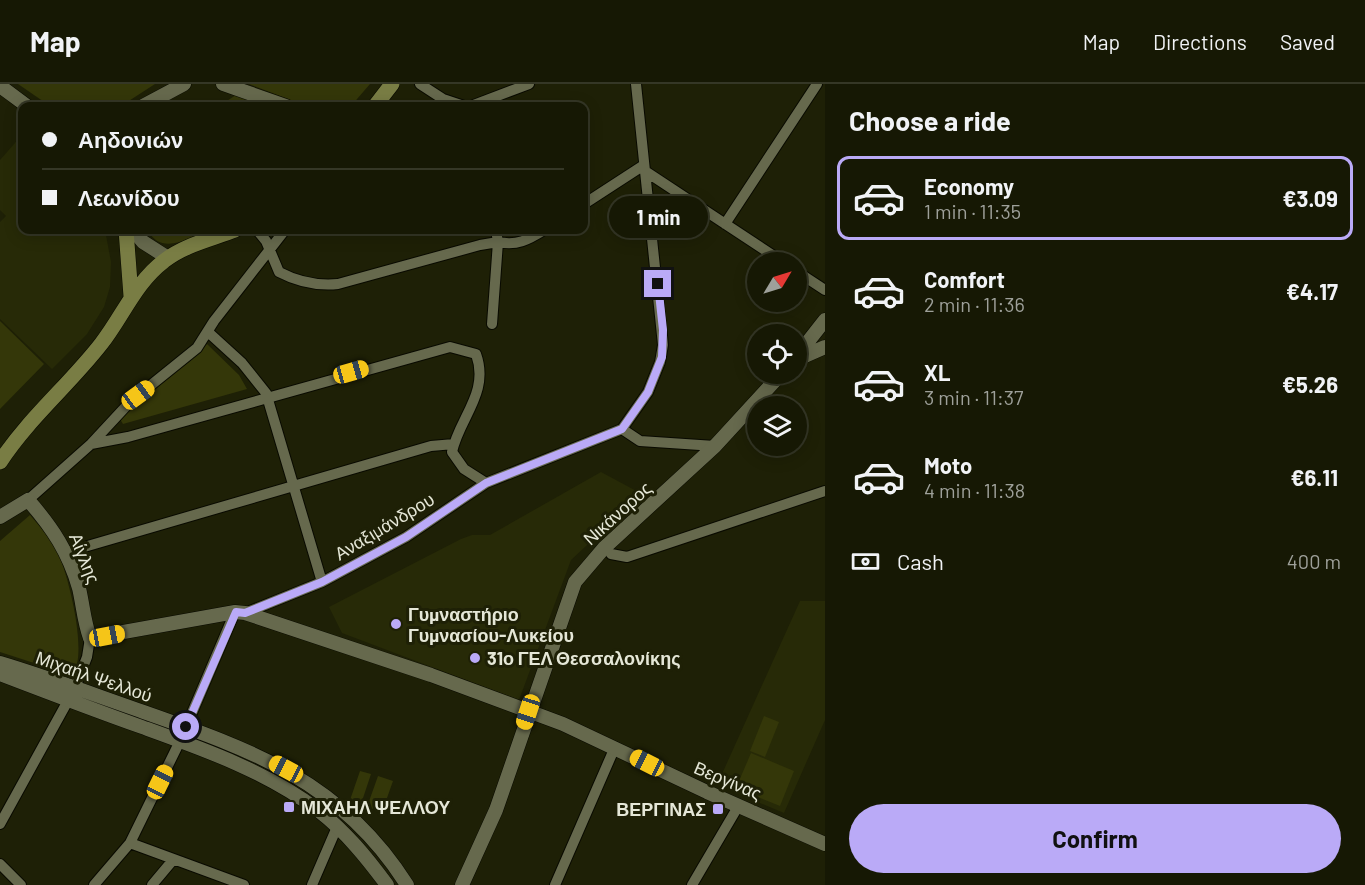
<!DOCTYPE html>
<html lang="en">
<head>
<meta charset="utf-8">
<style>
  body { margin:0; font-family:Barlow,sans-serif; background:#232513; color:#f1f3f6; height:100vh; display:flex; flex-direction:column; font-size:22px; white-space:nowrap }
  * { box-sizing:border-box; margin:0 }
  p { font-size:20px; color:#9ea09a }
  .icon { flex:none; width:33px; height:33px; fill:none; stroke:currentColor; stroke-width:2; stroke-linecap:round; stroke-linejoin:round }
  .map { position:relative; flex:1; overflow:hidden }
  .side { display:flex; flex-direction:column; background:#161804; width:540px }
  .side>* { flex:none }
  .hud { position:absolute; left:18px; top:18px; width:570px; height:132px; border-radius:12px; box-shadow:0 3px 15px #0003,0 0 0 2px #353726; display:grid; align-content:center; height:132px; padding:0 24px; background:#161804 }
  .needle { width:39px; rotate:52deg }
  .buttons { position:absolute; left:747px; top:168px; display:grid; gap:12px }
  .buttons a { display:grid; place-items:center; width:60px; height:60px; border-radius:50%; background:#161804; box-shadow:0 3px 15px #0003,0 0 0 2px #353726; font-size:30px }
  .end { position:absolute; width:27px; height:27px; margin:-14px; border:8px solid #baaaf7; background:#111; box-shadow:0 0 0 3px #111 }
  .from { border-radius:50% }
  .bubble { position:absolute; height:42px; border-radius:21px; background:#161804; box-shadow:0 3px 15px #0003,0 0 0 2px #353726; font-size:20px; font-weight:700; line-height:42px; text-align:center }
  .car { position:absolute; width:18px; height:36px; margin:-18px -9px; border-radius:8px; box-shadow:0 0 4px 2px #0007; background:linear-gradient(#f5c518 24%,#345 0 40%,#f5c518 0 76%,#345 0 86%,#f5c518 0) }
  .hud b { display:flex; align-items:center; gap:21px; height:57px; font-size:22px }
  .hud b+b { border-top:2px solid #353726 }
  .hud i { width:15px; height:15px; background:#f1f3f6 }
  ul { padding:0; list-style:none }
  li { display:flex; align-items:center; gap:18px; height:84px; margin:0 12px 9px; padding:0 12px; border:3px solid transparent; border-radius:12px }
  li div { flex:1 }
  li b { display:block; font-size:22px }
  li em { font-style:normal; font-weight:700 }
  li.on { border-color:#baaaf7 }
  li>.icon { width:54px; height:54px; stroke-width:1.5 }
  h2 { padding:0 24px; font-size:27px; line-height:72px }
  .pay { display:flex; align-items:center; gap:15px; height:66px; padding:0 24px; font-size:22px }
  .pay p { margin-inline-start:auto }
  .action { display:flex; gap:12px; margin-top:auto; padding:12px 24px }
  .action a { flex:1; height:69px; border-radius:36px; background:#baaaf7; color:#111; font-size:24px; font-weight:700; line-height:69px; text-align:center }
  header { display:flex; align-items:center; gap:36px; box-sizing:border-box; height:84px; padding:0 30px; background:#161804; border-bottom:2px solid #353726 }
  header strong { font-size:28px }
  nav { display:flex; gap:33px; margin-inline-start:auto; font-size:21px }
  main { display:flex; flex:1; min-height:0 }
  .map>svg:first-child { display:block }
</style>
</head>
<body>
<header>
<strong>Map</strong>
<nav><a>Map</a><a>Directions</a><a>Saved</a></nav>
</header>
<main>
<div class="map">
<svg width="825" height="801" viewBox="0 0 825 801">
  <rect width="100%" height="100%" fill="#1e2006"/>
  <path fill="#272a07" d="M 22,51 L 22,146 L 105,146 L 111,178 L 110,203 L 104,223 L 87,250 L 52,285 L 0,235 L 0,138 L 6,132 L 0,126 L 0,76 Z
    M 601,388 L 642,410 L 571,476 L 519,616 L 342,549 L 329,523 L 461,455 L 472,451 L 490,451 Z
    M 800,517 L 825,517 L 825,636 L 784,729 L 717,701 Z"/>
  <path fill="#343709" d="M 18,0 L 155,0 L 121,22 L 50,22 Z
    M 249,0 L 370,0 L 351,22 L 346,18 L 342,22 L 307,22 Z
    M 236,11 L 269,22 L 219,22 Z
    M 148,146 L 210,146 C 190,153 161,173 148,146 Z
    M 0,237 L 44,280 L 0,325 Z
    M 207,260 L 239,291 L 247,305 L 123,340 L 120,335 Z
    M 30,431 C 40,443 51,455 58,469 C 68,490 90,576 71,591 L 0,568 L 0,457 Z
    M 764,632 L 779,638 L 765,673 L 750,667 Z
    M 751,669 L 794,687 L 780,722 L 736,704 Z
    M 360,687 L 371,690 L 361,720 L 350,716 Z
    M 378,692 L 393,697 L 382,728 L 367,723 Z"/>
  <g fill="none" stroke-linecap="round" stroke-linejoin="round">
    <g stroke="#090a00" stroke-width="12">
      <path id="minor" d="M 420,0 L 443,15 L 464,22
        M 471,22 L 529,0
        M 645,87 L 783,178
        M 584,120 L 644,81
        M 725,140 L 817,0
        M 257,146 L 266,157 L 279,188 C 298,198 317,202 338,200 L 480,161 L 498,158 L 492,240
        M 496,146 L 498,158 C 517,162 528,156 544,146
        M 796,187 L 825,206
        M 208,248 L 242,279 L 266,309 L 322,498
        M 622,345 L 640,357 L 715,362
        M 91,360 L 128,353 L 450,263 L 476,270 C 490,309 459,334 452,368 L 464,385 L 486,399
        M 28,416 L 91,360 L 130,318 L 197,264 L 214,237 L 285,146
        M 67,468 L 431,362 L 454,360
        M 611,470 L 627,473 L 825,407
        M 245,529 L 322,498 L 406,453 L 486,399 L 622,345 L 648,308 L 660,278 L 663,261 L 636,0
        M 0,740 L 75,604 L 87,573 L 90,554
        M 130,759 L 244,801
        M 0,780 L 21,801
        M 94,801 L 130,759 L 180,657 L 235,528
        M 152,801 L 173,776
        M 312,801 L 337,743
        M 555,801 L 615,663
        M 692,801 L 739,721"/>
    </g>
    <g stroke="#090a00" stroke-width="15">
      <path id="tertiary" d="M 223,0 L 286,22
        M 0,2 L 27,22
        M 143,22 L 184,0
        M 133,146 L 143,158 L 168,174
        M 796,273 L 825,236
        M 800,274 L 825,263
        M 0,433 L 28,416 C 52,443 69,469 79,504 C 83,521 84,538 90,554 L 235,528 L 245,529 L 431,591 L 563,640 L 707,708 L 825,760
        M 0,579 C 47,593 92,610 138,626 C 249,665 341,696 407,801
        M 0,590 C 47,608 94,626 142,643 C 203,665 266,687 319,727 C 346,748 367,774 387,801
        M 462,801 L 496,726 L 575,498 L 604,464 L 715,362 L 781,290"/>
    </g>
    <g stroke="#090a00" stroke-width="16">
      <path id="secondary" d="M 375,22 L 392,0
        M 126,146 L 131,212
        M 0,378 C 29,334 69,301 101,260 C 123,232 135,199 164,177 C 184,161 212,155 235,146"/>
    </g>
    <use href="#minor" stroke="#66694d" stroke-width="10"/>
    <use href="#tertiary" stroke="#66694d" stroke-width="14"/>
    <use href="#secondary" stroke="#797d44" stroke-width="15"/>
  </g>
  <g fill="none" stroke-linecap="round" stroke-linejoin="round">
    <path stroke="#baaaf7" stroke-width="8" d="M 186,643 L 236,528 L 245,529 L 322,498 L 406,453 L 486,399 L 622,345 L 648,308 L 662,273 L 663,246 L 658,200"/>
  </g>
  <g fill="#baaaf7" stroke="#1e2006" stroke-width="2">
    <circle cx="396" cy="540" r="6"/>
    <circle cx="475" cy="574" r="6"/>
    <rect x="283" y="717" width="12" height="12" rx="3"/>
    <rect x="712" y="719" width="12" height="12" rx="3"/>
  </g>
  <g text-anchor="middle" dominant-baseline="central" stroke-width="6" stroke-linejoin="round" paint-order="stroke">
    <g font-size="18" fill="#e5e7d7" stroke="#1e2006">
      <text transform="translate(617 429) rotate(-42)">Νικάνορος</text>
      <text transform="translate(384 442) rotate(-31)">Αναξιμάνδρου</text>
      <text transform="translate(85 474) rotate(68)">Αίγλης</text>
      <text transform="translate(94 592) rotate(19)">Μιχαήλ Ψελλού</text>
      <text transform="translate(728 696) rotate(23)">Βεργίνας</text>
    </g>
    <g font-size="18" font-weight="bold" fill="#e5e7d7" stroke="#1e2006" text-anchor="start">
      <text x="408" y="530">Γυμναστήριο<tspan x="408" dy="21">Γυμνασίου-Λυκείου</tspan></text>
      <text x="487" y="574">31ο ΓΕΛ Θεσσαλονίκης</text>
      <text x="301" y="723">ΜΙΧΑΗΛ ΨΕΛΛΟΥ</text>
      <text x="706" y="725" text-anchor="end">ΒΕΡΓΙΝΑΣ</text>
    </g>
  </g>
</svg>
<div class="buttons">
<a><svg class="needle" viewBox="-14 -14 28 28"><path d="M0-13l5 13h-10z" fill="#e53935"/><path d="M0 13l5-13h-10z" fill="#9ea09a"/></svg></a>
<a><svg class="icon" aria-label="locate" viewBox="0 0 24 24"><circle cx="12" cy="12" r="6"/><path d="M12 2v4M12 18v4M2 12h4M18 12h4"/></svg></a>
<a><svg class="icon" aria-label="layers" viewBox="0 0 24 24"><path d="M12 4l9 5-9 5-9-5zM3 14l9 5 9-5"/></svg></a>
</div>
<i class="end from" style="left:186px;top:643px"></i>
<i class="end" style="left:658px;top:200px"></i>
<div class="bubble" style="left:609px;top:112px;width:99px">1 min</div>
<i class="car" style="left:351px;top:288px;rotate:74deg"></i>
<i class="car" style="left:138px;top:311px;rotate:54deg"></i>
<i class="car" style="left:107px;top:552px;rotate:79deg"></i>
<i class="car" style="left:528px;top:628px;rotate:198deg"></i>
<i class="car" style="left:647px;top:679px;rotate:297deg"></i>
<i class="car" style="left:286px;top:685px;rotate:298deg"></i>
<i class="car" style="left:160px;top:698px;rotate:26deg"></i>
<div class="hud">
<b><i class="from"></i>Αηδονιών</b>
<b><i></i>Λεωνίδου</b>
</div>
</div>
<section class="side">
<h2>Choose a ride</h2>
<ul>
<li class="on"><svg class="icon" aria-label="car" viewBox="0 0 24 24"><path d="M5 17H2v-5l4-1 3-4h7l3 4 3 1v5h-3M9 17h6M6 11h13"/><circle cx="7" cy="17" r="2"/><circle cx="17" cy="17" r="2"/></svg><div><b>Economy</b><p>1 min · 11:35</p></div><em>€3.09</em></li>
<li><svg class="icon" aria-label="car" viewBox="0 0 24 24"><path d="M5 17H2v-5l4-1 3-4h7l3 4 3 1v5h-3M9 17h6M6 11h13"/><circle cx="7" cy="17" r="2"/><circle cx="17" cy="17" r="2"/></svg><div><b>Comfort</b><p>2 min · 11:36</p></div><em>€4.17</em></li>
<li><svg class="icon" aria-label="car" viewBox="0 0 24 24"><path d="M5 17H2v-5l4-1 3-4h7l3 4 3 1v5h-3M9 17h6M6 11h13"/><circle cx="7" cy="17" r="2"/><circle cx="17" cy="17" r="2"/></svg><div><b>XL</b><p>3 min · 11:37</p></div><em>€5.26</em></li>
<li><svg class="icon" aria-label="car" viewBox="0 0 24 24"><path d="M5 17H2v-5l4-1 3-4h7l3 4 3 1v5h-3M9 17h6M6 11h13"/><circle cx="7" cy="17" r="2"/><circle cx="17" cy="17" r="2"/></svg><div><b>Moto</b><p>4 min · 11:38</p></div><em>€6.11</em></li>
</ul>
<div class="pay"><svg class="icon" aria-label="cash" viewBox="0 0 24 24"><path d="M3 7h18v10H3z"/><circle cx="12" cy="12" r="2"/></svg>Cash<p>400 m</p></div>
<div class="action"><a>Confirm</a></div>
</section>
</main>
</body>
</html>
